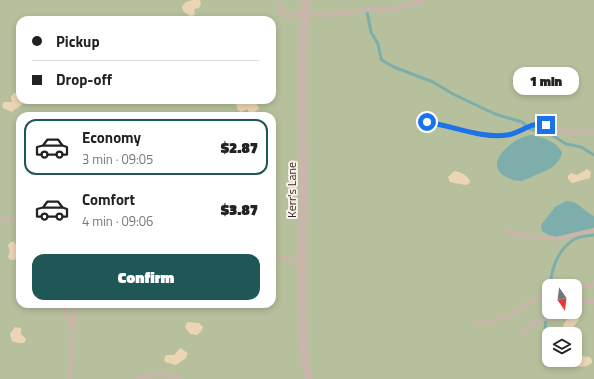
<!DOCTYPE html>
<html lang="en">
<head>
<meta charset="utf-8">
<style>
  body { margin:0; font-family:"Titillium Web",sans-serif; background:#f6f6f6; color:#222; height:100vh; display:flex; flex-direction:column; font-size:15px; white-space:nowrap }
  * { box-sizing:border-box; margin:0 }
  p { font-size:13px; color:#767676 }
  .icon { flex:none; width:22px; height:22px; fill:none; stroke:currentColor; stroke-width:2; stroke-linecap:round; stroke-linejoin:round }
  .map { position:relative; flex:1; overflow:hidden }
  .sheet { position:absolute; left:16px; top:112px; width:260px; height:196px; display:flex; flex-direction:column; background:#fff; border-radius:12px; box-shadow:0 2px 6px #0003 }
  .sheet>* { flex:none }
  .guide { position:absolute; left:16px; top:16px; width:260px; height:88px; border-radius:12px; box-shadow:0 2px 6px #0003; display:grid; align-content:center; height:88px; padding:0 16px; background:#fff }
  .needle { width:26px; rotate:166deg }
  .fabs { position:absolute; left:542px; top:279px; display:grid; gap:8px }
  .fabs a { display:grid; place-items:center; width:40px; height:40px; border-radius:8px; background:#fff; box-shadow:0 2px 6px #0003; font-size:20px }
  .end { position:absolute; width:18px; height:18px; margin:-9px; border:5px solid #1a73e8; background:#fff; box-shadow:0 0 0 2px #fff }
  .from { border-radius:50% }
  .bubble { position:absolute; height:28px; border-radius:12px; background:#fff; box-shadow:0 2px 6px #0003; font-size:13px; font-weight:800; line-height:28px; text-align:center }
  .guide b { display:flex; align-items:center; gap:14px; height:38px; font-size:15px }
  .guide b+b { border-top:1px solid #e0e0e0 }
  .guide i { width:10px; height:10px; background:#222 }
  ul { padding:7px 0 0; list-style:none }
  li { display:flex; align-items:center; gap:12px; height:56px; margin:0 8px 6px; padding:0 8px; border:2px solid transparent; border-radius:12px }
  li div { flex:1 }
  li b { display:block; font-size:15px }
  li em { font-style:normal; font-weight:800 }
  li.current { border-color:#1f5756 }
  li>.icon { width:36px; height:36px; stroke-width:1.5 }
  .cta { display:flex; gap:8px; margin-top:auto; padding:8px 16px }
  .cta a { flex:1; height:46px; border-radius:12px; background:#1f5756; color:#fff; font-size:16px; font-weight:800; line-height:46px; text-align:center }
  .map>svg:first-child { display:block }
</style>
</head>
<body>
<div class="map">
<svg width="594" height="379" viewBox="0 0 594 379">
  <rect width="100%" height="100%" fill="#f1e6dd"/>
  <path fill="#b7c09d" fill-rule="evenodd" d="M 0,0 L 594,0 L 594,379 L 0,379 ZM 20,20 L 272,20 L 272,100 L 20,100 ZM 20,116 L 272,116 L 272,304 L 20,304 ZM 549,286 L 575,286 L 575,312 L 549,312 ZM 549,334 L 575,334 L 575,360 L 549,360 Z"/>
  <path fill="#ecd5b5" d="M 193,0 L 200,0 L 201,4 L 199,8 L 194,9 L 195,15 L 190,16 L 183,11 L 182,6 L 186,2 Z
    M 14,93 L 20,93 L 20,100 L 24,100 C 23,107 16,107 12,112 L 3,108 L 2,105 L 4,102 L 12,102 L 11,97 Z
    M 238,101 C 246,102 257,99 259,109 L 253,113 L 250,113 L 247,109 L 241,112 L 238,110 L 236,104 Z
    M 587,169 L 591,172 L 590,178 L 572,183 L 568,179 L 568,176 L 571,173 L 577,175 Z
    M 454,171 C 461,172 469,175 470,183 L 466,185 L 450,182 L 448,177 Z
    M 11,242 L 14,242 L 17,246 L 17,252 L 18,256 L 15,260 L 11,260 L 8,257 L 10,251 L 8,245 Z
    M 576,314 L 579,316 L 579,320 L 568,333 L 566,332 L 563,329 C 563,322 569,316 576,314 Z
    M 187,322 L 199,323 L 203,327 L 202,330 L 197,335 L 190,334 L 185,327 Z
    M 15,327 L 21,328 L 21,334 L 26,339 L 24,343 L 19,343 L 12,341 L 10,334 Z
    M 180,348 L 188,353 L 186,358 L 176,365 L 165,362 L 164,359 L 166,355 L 174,355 Z
    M 579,356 L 590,357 L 592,360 L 592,363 C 586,368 575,369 572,360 L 575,360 L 575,357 Z"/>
  <path fill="#7daeac" d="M 531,135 C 542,137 558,142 562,153 C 559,165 549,170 538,174 C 533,176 527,180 521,181 C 516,181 511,180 506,177 C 481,163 514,137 531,135 Z
    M 566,201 C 578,200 583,211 594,216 L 594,228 L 557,237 L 548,235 L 542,231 L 541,225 L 555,207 Z"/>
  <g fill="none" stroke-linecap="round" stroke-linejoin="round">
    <path stroke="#7daeac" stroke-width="3" d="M 367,12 L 371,32 L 378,44 L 381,59 L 385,62 L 394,67 L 433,82 L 453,94 L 495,114 L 522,122 L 530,129 L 552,135 L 566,144 L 581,147 L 594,155
      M 550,286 C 552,268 557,251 573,240 C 578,236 588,236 594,235
      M 545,334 L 546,311 L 549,294"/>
    <path stroke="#c9b5a9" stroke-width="4" d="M 279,0 L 280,13 L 285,16 L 302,14 L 331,15 L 366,10 L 395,9 L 424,0
      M 427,122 L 491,135 L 508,135 L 533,124 L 540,124 L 563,131 L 594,131
      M 0,219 L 12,220 L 20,223
      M 506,230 L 520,235 L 556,239 L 594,230
      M 272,257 L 297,261
      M 575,288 L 594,284
      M 575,302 L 594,301
      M 66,304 L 66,314 L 73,329 L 70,379
      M 477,324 C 488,321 501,320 511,315 C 529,307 524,298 549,296
      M 73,329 L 75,304
      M 520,334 L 539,320 L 553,318 L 559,312
      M 137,379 L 158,373 L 179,379"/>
    <path stroke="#c9b5a9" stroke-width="8" d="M 306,0 L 301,70 L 304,194 L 301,266 L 304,352 L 309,379"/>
  </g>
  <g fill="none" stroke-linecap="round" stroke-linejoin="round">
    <path stroke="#1a73e8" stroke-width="5" d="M 427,122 C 452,126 483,139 507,135 C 522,133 530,121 546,125"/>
  </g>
  <g text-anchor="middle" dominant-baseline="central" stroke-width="4" stroke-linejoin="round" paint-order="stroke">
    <g font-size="12" fill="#372c29" stroke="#f9f1e9">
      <text transform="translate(291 190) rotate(-90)">Kerr's Lane</text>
    </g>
  </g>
</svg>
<div class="fabs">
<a><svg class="needle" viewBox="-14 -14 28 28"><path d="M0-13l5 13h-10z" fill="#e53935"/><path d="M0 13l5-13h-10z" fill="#767676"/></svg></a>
<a><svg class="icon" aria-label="layers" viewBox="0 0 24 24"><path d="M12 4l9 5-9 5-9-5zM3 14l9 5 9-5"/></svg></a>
</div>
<i class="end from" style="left:427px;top:122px"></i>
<i class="end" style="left:546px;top:125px"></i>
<div class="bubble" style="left:513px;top:67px;width:66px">1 min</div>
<div class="guide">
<b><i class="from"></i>Pickup</b>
<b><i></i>Drop-off</b>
</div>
<section class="sheet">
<ul>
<li class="current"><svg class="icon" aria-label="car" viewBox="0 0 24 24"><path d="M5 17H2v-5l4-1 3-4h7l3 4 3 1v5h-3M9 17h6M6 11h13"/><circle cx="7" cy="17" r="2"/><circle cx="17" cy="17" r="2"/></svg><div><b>Economy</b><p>3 min · 09:05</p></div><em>$2.87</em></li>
<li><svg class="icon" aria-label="car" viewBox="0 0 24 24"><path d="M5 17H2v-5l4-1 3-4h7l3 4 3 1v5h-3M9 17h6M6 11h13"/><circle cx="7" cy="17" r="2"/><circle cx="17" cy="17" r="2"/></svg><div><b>Comfort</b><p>4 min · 09:06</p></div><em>$3.87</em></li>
</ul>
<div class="cta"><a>Confirm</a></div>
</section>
</div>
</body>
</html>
